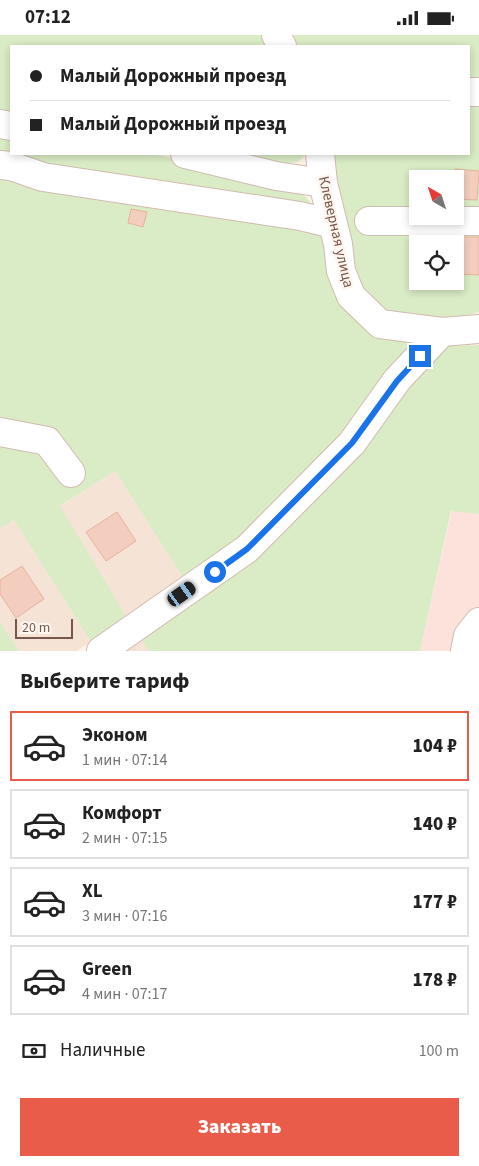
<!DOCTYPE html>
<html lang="ru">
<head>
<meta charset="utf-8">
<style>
  body { margin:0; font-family:"Source Sans 3",sans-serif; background:#f2f2f2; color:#222; height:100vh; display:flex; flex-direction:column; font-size:19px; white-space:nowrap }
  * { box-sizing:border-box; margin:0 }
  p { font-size:16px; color:#767676 }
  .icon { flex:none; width:28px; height:28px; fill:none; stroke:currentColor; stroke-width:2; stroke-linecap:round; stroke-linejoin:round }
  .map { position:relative; height:616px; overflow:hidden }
  .details { display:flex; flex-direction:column; background:#fff; flex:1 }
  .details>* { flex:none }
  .guide { position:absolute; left:10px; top:10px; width:460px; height:110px; border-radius:0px; box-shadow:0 2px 8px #0003; display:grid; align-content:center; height:110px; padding:0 20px; background:#fff }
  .needle { width:32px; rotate:321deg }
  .tools { position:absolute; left:409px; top:135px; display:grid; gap:10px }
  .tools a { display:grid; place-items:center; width:55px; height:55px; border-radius:0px; background:#fff; box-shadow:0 2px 8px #0003; font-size:25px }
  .scale { position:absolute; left:15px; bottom:12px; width:58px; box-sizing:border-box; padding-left:5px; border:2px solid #78564b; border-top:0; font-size:14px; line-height:18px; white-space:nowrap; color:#78564b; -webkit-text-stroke:4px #fff7ef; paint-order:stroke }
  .end { position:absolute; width:22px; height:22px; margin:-11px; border:6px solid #1a73e8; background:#fff; box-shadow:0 0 0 2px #fff }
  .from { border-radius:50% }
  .car { position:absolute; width:15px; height:30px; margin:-15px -8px; border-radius:6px; box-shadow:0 0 4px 1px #0007; background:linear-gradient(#222 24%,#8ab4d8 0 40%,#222 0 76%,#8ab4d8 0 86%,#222 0) }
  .guide b { display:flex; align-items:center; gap:18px; height:48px; font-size:19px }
  .guide b+b { border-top:1px solid #e0e0e0 }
  .guide i { width:12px; height:12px; background:#222 }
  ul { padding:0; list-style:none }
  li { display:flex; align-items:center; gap:15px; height:70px; margin:0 10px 8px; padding:0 10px; border:2px solid #e0e0e0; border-radius:0px }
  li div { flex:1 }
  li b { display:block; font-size:19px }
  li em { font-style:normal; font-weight:800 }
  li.active { border-color:#ea5c4a }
  li>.icon { width:45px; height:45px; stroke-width:1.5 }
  h2 { padding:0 20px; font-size:22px; line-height:60px }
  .pay { display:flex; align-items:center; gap:12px; height:55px; padding:0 20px; font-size:19px }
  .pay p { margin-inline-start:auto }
  .action { display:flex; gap:10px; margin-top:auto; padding:10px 20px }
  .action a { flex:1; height:58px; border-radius:0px; background:#ea5c4a; color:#fff; font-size:20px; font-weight:800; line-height:58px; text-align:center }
  .status { display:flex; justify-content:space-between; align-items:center; height:35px; padding:0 25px; background:#fff; direction:ltr }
  .status svg { height:14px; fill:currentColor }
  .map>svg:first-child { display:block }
</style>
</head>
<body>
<div class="status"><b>07:12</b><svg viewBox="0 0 49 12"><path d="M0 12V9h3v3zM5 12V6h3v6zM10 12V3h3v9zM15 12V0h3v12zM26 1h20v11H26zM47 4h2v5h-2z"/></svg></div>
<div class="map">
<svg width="479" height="616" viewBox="0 0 479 616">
  <rect width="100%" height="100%" fill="#fdf2e8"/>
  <path fill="#f5e3d6" d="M 115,436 L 182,541 L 126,581 L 59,472 Z
    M 14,485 L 91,607 L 76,616 L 19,616 L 0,587 L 0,493 Z
    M 138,599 L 149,616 L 112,616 Z"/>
  <path fill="#fde2db" d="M 452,475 L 479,479 L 479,616 L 420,616 Z"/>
  <path fill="#d9ecc5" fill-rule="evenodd" d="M 0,0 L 270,0 L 275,11 L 11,11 L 11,80 L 0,79 Z
    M 288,0 L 479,0 L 479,277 L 443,287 L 388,283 L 359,257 L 328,119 L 469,119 L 469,11 L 294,11 ZM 418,144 L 455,144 L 455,181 L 418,181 ZM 418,209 L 455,209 L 455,246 L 418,246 Z
    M 0,96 L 11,98 L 11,119 L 152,119 L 276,145 L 298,153 L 316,174 L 334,237 L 417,306 L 344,400 L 241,502 L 182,541 L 115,436 L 60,471 L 126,581 L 91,607 L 14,485 L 0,493 Z
    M 234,119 L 306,119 L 298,127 L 280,129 Z
    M 479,310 L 479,479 L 451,476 L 420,616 L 149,616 L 138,599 L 424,330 L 448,311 Z
    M 0,587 L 19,616 L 0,616 Z"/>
  <path fill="#f3cebf" stroke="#e7b29e" d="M 455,134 L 479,136 L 477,165 L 455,164 Z
    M 131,174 L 147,177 L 143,192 L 128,188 Z
    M 458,202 L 479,202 L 479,240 L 455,239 Z
    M 117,477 L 136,506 L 106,526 L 86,497 Z
    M 22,531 L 44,564 L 16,583 L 0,559 L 0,545 Z"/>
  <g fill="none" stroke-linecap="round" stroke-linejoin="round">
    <g stroke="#d2bbaf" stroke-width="30">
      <path id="minor" d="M 276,0 L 282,11
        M 469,57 L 479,57
        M 0,89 L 11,91
        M 185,119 L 276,141 L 323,148
        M 320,119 L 323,148 L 338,209 L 341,236 L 351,261 L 380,289 L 442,297 L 479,294
        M 0,130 L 11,131 L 43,142 L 300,181 L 333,189
        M 369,186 L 479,186
        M 0,397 L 47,406 L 71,438
        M 101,616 L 247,514 L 352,408 L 397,345 L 442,297
        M 465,616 L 468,601 L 479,587"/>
    </g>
    <use href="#minor" stroke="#fff" stroke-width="28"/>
  </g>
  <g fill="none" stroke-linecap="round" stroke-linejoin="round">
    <path stroke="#1a73e8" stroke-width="6" d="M 215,537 L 247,514 L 352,408 L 397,346 L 420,321"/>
  </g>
  <g text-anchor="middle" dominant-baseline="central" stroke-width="5" stroke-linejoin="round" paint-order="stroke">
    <g font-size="15" fill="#78564b" stroke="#fff7ef">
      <text transform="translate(336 197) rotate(77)">Клеверная улица</text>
    </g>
  </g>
</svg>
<div class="tools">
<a><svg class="needle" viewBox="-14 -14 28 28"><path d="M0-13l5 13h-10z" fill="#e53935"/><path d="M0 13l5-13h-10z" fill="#767676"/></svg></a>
<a><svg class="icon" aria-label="locate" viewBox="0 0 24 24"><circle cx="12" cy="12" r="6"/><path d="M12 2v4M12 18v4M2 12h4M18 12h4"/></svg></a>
</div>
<div class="scale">20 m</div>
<i class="end from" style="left:215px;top:537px"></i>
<i class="end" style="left:420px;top:321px"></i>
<i class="car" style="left:182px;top:559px;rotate:55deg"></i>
<div class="guide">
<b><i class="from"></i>Малый Дорожный проезд</b>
<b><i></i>Малый Дорожный проезд</b>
</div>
</div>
<section class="details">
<h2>Выберите тариф</h2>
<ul>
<li class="active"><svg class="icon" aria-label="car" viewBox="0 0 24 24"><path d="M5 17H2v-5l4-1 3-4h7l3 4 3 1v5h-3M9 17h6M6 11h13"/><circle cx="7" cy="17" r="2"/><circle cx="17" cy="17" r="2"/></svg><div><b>Эконом</b><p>1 мин · 07:14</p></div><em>104 ₽</em></li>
<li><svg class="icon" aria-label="car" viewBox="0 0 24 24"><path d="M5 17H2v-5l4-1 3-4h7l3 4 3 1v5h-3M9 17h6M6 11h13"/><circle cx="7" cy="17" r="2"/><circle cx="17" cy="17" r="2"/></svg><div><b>Комфорт</b><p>2 мин · 07:15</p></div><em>140 ₽</em></li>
<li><svg class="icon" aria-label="car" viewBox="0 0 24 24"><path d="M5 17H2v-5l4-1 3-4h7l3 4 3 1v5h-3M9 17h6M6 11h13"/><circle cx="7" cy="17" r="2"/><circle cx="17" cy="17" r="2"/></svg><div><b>XL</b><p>3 мин · 07:16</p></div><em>177 ₽</em></li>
<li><svg class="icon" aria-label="car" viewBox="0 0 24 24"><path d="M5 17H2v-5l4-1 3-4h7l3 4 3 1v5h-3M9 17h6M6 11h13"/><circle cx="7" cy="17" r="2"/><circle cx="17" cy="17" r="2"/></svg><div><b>Green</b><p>4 мин · 07:17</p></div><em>178 ₽</em></li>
</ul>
<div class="pay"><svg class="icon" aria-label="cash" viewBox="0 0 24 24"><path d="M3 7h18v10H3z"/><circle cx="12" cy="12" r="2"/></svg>Наличные<p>100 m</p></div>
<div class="action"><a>Заказать</a></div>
</section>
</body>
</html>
